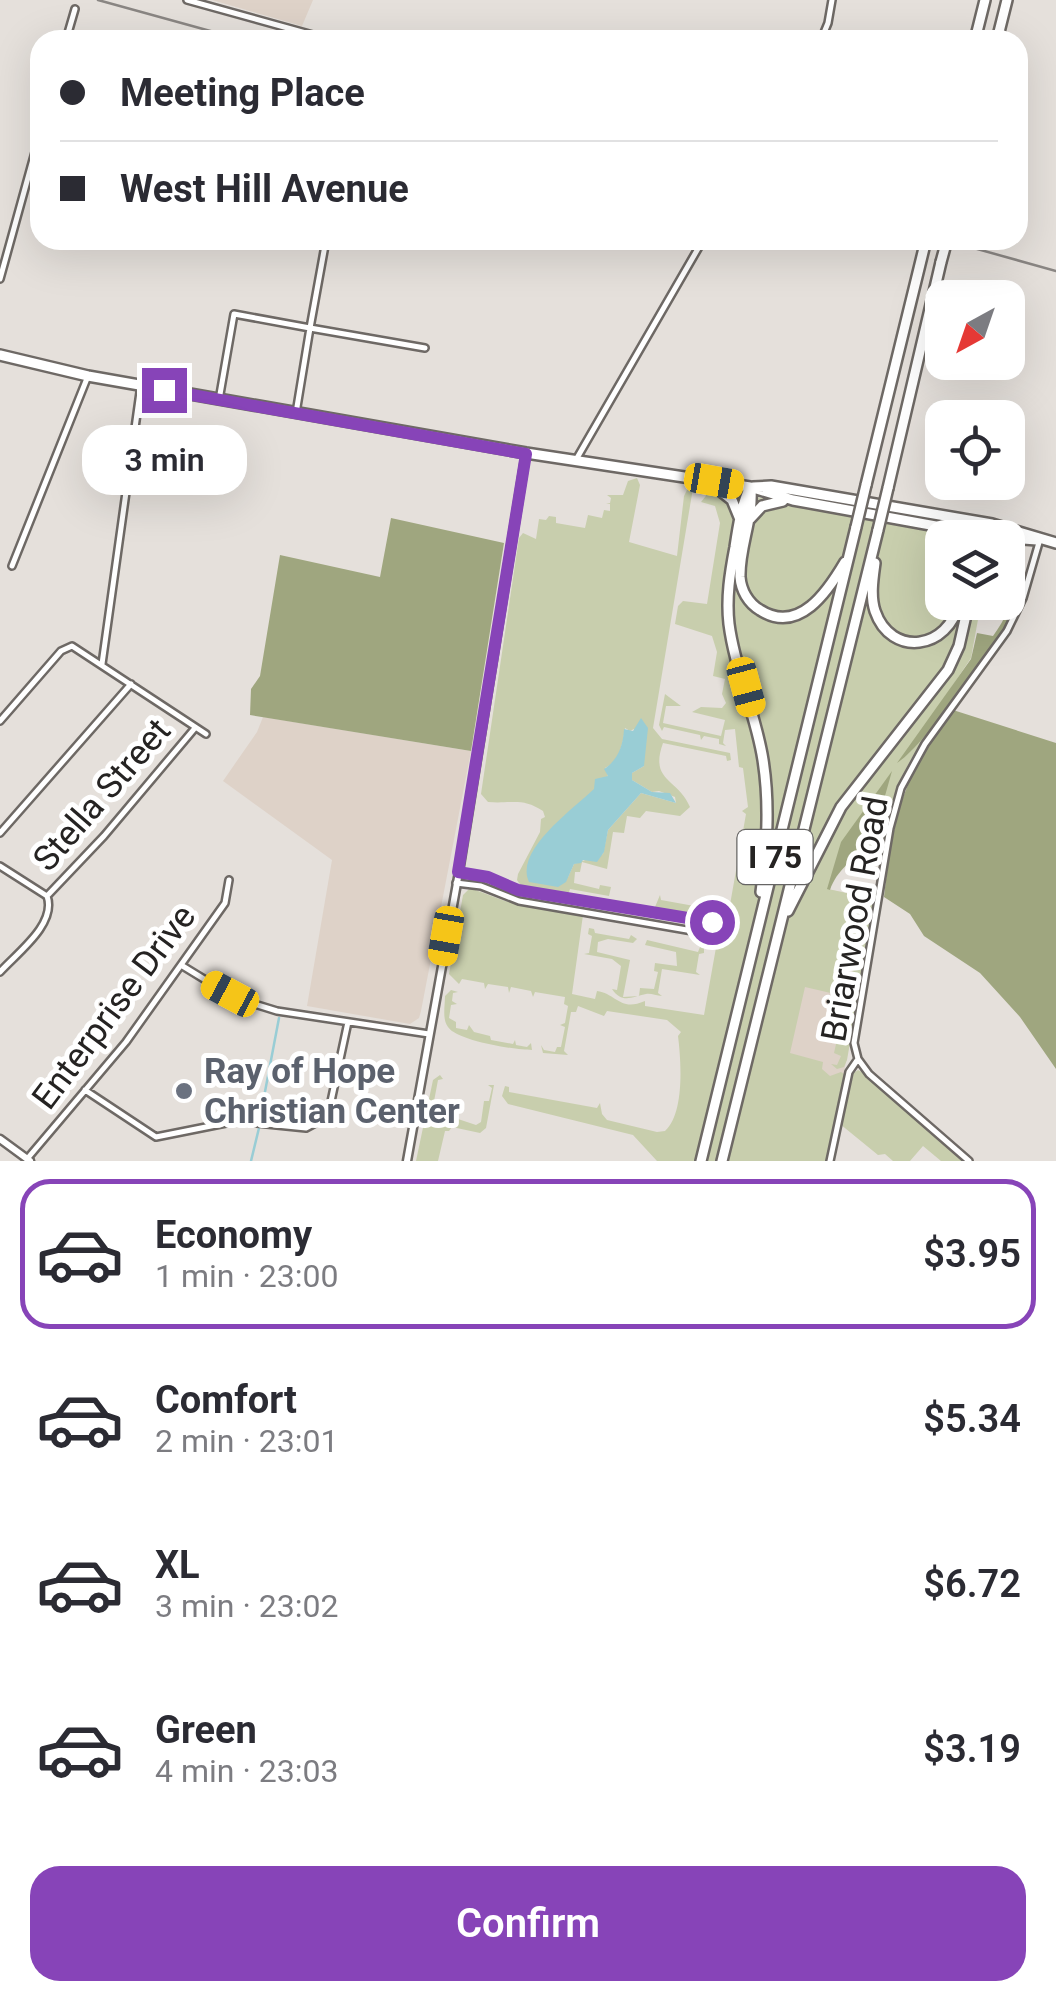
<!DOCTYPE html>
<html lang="en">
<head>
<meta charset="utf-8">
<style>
  body { margin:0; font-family:Roboto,sans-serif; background:#f2f2f3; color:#2b2b33; height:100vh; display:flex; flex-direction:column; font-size:38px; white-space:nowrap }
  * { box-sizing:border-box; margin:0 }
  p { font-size:32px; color:#7c7c81 }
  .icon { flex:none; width:55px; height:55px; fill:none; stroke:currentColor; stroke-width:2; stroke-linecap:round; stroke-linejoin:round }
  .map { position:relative; height:1161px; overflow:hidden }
  .drawer { display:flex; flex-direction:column; background:#fff; flex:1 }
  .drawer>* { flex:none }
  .guide { position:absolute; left:30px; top:30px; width:998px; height:220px; border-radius:30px; box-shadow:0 10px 40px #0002; display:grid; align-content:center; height:220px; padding:0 30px; background:#fff }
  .needle { width:65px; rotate:220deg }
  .controls { position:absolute; left:925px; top:280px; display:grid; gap:20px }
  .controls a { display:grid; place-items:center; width:100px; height:100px; border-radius:20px; background:#fff; box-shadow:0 10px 40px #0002; font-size:50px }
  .end { position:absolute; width:45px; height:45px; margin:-22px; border:12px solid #8744b8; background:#fff; box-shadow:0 0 0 5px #fff }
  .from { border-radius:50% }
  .bubble { position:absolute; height:70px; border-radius:30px; background:#fff; box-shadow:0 10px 40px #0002; font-size:32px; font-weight:600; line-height:70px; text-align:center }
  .car { position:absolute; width:30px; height:60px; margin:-30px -15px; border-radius:12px; box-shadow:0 0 8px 2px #0007; background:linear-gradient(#f5c518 24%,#345 0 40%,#f5c518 0 76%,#345 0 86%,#f5c518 0) }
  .guide b { display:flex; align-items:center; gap:35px; height:95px; font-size:38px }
  .guide b+b { border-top:2px solid #e1e1e2 }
  .guide i { width:25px; height:25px; background:#2b2b33 }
  ul { padding:18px 0 0; list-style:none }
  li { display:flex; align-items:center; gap:30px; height:150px; margin:0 20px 15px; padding:0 10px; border:5px solid transparent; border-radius:30px }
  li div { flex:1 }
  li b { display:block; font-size:38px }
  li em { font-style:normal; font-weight:600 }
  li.current { border-color:#8744b8 }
  li>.icon { width:90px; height:90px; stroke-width:1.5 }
  .action { display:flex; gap:20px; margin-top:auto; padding:20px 30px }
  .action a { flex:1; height:115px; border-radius:30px; background:#8744b8; color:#fff; font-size:40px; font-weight:600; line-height:115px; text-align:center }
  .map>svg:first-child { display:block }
</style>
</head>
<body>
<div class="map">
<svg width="1056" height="1161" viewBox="0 0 1056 1161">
  <rect width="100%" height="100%" fill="#e5e0db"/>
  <path fill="#ded2c8" d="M 212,0 L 313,0 L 302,26 Z
    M 263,717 L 471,751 L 421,1011 L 419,1018 L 410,1024 L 307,1006 L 332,860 L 223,781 L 257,732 Z
    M 827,889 L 865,897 L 876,895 L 841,1089 L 773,1081 Z"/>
  <path fill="#c8cead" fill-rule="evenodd" d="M 637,478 L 640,485 L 629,542 L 677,556 L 684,496 L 688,488 L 693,488 L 653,728 L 662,739 L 730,753 L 731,760 L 727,761 L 726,756 L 663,743 C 649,782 678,778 690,807 L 680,816 L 646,811 L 640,818 L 627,816 L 624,833 L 613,832 L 607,869 L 582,862 L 580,872 L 575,872 L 574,883 L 599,889 L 600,885 L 611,887 L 609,896 L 570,889 L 568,895 L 521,886 L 517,880 L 518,874 L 540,832 L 541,819 L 545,817 L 543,811 C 522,797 512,804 488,802 L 481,794 L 519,538 L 523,533 L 536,539 L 539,519 L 546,520 L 549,516 L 556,517 L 556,523 L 585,528 L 588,515 L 602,518 L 604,510 L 610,511 L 610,504 L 606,503 L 610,503 L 611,498 L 607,495 L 623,495 L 628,481 ZM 625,728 L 630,731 L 634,729 L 644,766 L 632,773 L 632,780 L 652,792 L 659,791 L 675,797 L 676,803 L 641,793 L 608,830 L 603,854 L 574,864 L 568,877 L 547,836 L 608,776 L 605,768 C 620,761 623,743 625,728 Z
    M 709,492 L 729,492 L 984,537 L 942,538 L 942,602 L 981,603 L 971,658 L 942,701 L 931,727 L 934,726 C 925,738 915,751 908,765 C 895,789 892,838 870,849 L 890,774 L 828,889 L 865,897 L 848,975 L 840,991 L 835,994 L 805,987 L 790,1053 L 823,1062 L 822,1069 L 830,1076 L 841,1072 L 844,1074 L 827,1161 L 657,1161 L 633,1135 L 508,1104 L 502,1096 L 505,1086 L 509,1087 L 509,1092 L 597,1108 L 600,1103 L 602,1114 L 607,1120 L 657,1132 L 665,1131 C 685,1113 681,1060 678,1036 L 681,1032 L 667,1020 L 607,1011 L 604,1016 L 578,1006 L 576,1012 L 571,1012 L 564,1051 L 568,1055 L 543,1053 L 541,1045 L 544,1050 L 555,1052 L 557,1047 L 561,1047 L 565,1027 L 560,1025 L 565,1023 L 568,1006 L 564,1004 L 565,997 L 535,992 L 533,997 L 531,991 L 511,987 L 509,993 L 508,987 L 488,984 L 485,989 L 484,983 L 462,979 L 459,984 L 449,974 L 463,895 L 470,888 L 505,901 L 583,915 L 572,994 L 595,999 L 597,991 C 617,994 620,1012 645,1001 L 645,1006 L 704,1015 L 717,942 L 712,940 L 719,938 L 723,917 L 728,916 L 746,814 L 742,811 L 748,807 L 743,768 L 739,767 L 735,729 L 725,730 L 723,743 L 726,746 L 719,744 L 719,739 L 704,736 L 701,740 L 700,735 L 664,727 L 662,731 L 659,725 L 665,694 L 681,706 L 666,706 L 663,723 L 721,736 L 725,720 L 692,712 L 701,707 L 722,708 L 726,703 L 722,694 L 725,679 L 713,676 L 717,652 L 712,636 L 675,624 L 678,606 L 683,601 L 707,604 L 720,523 L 715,506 L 701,502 Z
    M 660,895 L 661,900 L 711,909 L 714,905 L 716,914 L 707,919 L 660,911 L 655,907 Z
    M 876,895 L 847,1060 L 844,1067 L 837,1069 L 831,1064 L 837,1065 L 841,1056 L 834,1053 L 868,902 Z
    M 589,928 L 594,929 L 595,933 L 629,939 L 631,935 L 637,939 L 633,943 L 608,939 L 598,942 L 597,952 L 630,960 L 623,997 L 639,996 L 640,988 L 654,989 L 658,972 L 654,971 L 655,963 L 677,966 L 676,952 L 645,945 L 647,940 L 698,952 L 700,947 L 704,948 L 704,953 L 699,954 L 696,972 L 700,975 L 662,969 L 658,993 L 662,996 C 656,996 651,993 646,994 C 632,997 622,1004 612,989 L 617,990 L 621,966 L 612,959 L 584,954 L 589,953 L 592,936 L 588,934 Z
    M 451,990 L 458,992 L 453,993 L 452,1001 L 457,1004 L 451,1005 L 449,1018 L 456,1022 L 456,1028 L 467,1030 L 469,1025 L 474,1032 L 490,1036 L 491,1040 L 513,1044 L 515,1040 L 516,1045 L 527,1047 L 531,1043 L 532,1050 C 516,1050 457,1041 448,1027 C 442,1019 445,1006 445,996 Z
    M 858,1070 L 862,1072 L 964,1161 L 941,1161 L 923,1146 L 910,1161 L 893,1161 L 885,1154 L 878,1155 L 840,1124 L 851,1075 Z
    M 440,1075 L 443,1079 L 438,1080 L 432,1112 L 437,1113 L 437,1118 L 449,1121 L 452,1117 L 476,1125 L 481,1122 L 484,1101 L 489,1101 L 492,1088 L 488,1085 L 494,1085 L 486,1128 L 480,1133 L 452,1127 L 449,1131 L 445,1131 L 438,1161 L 416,1161 L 433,1080 Z"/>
  <path fill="#9fa67f" d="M 391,518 L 504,543 L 471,751 L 250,715 L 251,689 L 260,676 L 280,555 L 380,577 Z
    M 1018,581 L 1023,585 C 1019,598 1015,611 1009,622 C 995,649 920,750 897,763 L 971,659 L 977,633 L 993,636 C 1005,620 1013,601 1018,581 Z
    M 953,710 L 1056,743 L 1056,1069 L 1020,1017 L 980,973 L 924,936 L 910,914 L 884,897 C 894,814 902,777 953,710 Z
    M 892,771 L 870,849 C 852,859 837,870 830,890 L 827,889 L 841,842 Z"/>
  <path fill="#99cdd5" d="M 641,718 L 648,728 L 644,766 L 632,773 L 632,780 L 652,792 L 670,793 L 676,803 L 641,793 L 608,830 L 604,852 L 597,862 L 583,860 L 581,863 L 574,864 L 566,882 L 558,887 L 529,882 C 514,851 573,809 594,789 L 595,779 L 608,776 L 604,769 C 618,760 623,746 624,729 L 633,731 Z"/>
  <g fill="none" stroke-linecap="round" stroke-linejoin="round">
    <path stroke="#99cdd5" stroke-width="2.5" d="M 260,1118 L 279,1018
      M 251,1161 L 259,1128"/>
    <g stroke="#6e6965" stroke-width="10">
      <path id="street" d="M 187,0 L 331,40
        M 66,40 L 75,9
        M 821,40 L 828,23 L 832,0
        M 0,279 L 40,134
        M 219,400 L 234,314 L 310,328 L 326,240
        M 296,413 L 310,328 L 425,348
        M 577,458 L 703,240
        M 12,566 L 88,376
        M 102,664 L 141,385
        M 0,721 L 61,651 L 72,646 L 206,734
        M 0,833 L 131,684
        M 0,866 L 47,896
        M 456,883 L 481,886 L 519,901 L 710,934 L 712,922 L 518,890 L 488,877 L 459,872
        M 47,896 L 104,836 L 195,728
        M 181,965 L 235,998 L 277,1011 L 429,1034
        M 0,972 C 17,953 57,924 47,896
        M 85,1090 L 156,1137 L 236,1121 L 306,1128 L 319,1121 L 330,1106 L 348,1022
        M 27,1159 L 126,1042 L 225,903 L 229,880
        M 830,1161 L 849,1072 L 858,1059
        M 969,1161 L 869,1074 L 858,1059 L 854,1043 L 890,828 L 901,788 L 925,744 L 1007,631 L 1023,598 L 1040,539"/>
    </g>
    <g stroke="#6e6965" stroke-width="11">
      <path id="secondary" d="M 0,1139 L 30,1161
        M 407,1161 L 459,872 L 526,453"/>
    </g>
    <g stroke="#6e6965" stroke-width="14">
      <path id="highway" d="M 975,40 L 985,0
        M 997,40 L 1007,0
        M 0,355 L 88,376 L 526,453 L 750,487 L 793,500 L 1002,538
        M 708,481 L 732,500 L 739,517
        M 866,485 L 926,240
        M 750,487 C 741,506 738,527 735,547 C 730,573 726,598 729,624 C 735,671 756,714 763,760 C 770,805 767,848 761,892
        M 753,487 L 771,486 L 992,524 L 1056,543
        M 888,488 L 941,262
        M 751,490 C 753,520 739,548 740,577 C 741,590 748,603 760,610 C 799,635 828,591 845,562
        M 750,519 L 762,506 L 783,501
        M 1008,538 L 1037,540
        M 875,563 C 873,578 870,596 875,611 C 891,658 949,650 959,602
        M 788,911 L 841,807 L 948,670 L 959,646 L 969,602
        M 701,1161 L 856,527
        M 722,1161 L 878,530"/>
    </g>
    <use href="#street" stroke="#fff" stroke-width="5"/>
    <use href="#secondary" stroke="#fff" stroke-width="6"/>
    <use href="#highway" stroke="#fff" stroke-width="9"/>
    <path stroke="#8a8683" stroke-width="2.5" d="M 98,0 L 243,40
      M 945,240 L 1056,271"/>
    <g stroke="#6e6965" stroke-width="14" stroke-linecap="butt">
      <path id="highway-bridge" d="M 941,262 L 947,240
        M 856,527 L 866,485
        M 878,530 L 888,488"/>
    </g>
    <use href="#highway-bridge" stroke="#fff" stroke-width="9"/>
  </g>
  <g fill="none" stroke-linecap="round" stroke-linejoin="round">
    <path stroke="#8744b8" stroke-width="12" d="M 164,390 L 526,454 L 458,872 L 488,877 L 518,890 L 712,922"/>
  </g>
  <circle fill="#6b7280" stroke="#fff" stroke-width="4" cx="184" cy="1091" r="10"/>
  <g text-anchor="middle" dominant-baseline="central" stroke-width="10" stroke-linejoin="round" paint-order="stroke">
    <rect fill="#fff" stroke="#666564" stroke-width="2.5" x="737.5" y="830" width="75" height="54" rx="8"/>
    <g font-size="32" font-weight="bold" fill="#252322">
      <text x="775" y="857">I 75</text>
    </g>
    <g font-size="35" fill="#252322" stroke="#fff">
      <text transform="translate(102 795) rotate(-49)">Stella Street</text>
      <text transform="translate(855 919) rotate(-80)">Briarwood Road</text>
      <text transform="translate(114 1007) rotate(-53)">Enterprise Drive</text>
    </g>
    <g font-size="35" font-weight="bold" fill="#5b616d" stroke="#fff" text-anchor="start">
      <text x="204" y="1071">Ray of Hope<tspan x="204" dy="40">Christian Center</tspan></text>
    </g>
  </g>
</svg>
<div class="controls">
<a><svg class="needle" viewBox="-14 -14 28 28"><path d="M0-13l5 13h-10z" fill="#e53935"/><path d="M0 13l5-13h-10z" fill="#7c7c81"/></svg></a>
<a><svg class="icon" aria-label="locate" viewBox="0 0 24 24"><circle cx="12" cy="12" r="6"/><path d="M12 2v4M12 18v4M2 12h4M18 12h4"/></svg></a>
<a><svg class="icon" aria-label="layers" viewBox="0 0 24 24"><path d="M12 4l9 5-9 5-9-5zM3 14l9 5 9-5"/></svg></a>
</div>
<i class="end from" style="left:712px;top:922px"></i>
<i class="end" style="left:164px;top:390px"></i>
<div class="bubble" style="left:82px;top:425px;width:165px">3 min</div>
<i class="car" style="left:714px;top:481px;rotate:100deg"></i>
<i class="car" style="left:746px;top:687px;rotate:165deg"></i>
<i class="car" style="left:446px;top:936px;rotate:190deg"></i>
<i class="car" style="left:230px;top:994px;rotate:298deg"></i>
<div class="guide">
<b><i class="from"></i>Meeting Place</b>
<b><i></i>West Hill Avenue</b>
</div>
</div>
<section class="drawer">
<ul>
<li class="current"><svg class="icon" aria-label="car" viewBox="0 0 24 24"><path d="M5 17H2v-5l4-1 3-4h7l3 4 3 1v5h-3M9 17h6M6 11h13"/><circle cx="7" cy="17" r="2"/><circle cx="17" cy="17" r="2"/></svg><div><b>Economy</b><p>1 min · 23:00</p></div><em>$3.95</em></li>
<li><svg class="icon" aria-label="car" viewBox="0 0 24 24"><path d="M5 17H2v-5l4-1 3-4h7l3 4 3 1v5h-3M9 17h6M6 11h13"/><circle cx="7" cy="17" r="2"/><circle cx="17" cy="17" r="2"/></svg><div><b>Comfort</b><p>2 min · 23:01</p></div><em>$5.34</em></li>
<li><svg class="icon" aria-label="car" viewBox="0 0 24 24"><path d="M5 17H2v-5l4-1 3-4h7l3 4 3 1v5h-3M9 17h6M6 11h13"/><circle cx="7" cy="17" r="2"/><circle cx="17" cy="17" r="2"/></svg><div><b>XL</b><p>3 min · 23:02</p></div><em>$6.72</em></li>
<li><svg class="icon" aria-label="car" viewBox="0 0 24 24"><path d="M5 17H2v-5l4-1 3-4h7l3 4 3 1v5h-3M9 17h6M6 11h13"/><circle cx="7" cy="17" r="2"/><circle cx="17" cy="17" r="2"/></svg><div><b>Green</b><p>4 min · 23:03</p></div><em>$3.19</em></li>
</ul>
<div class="action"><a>Confirm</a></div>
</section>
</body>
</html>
